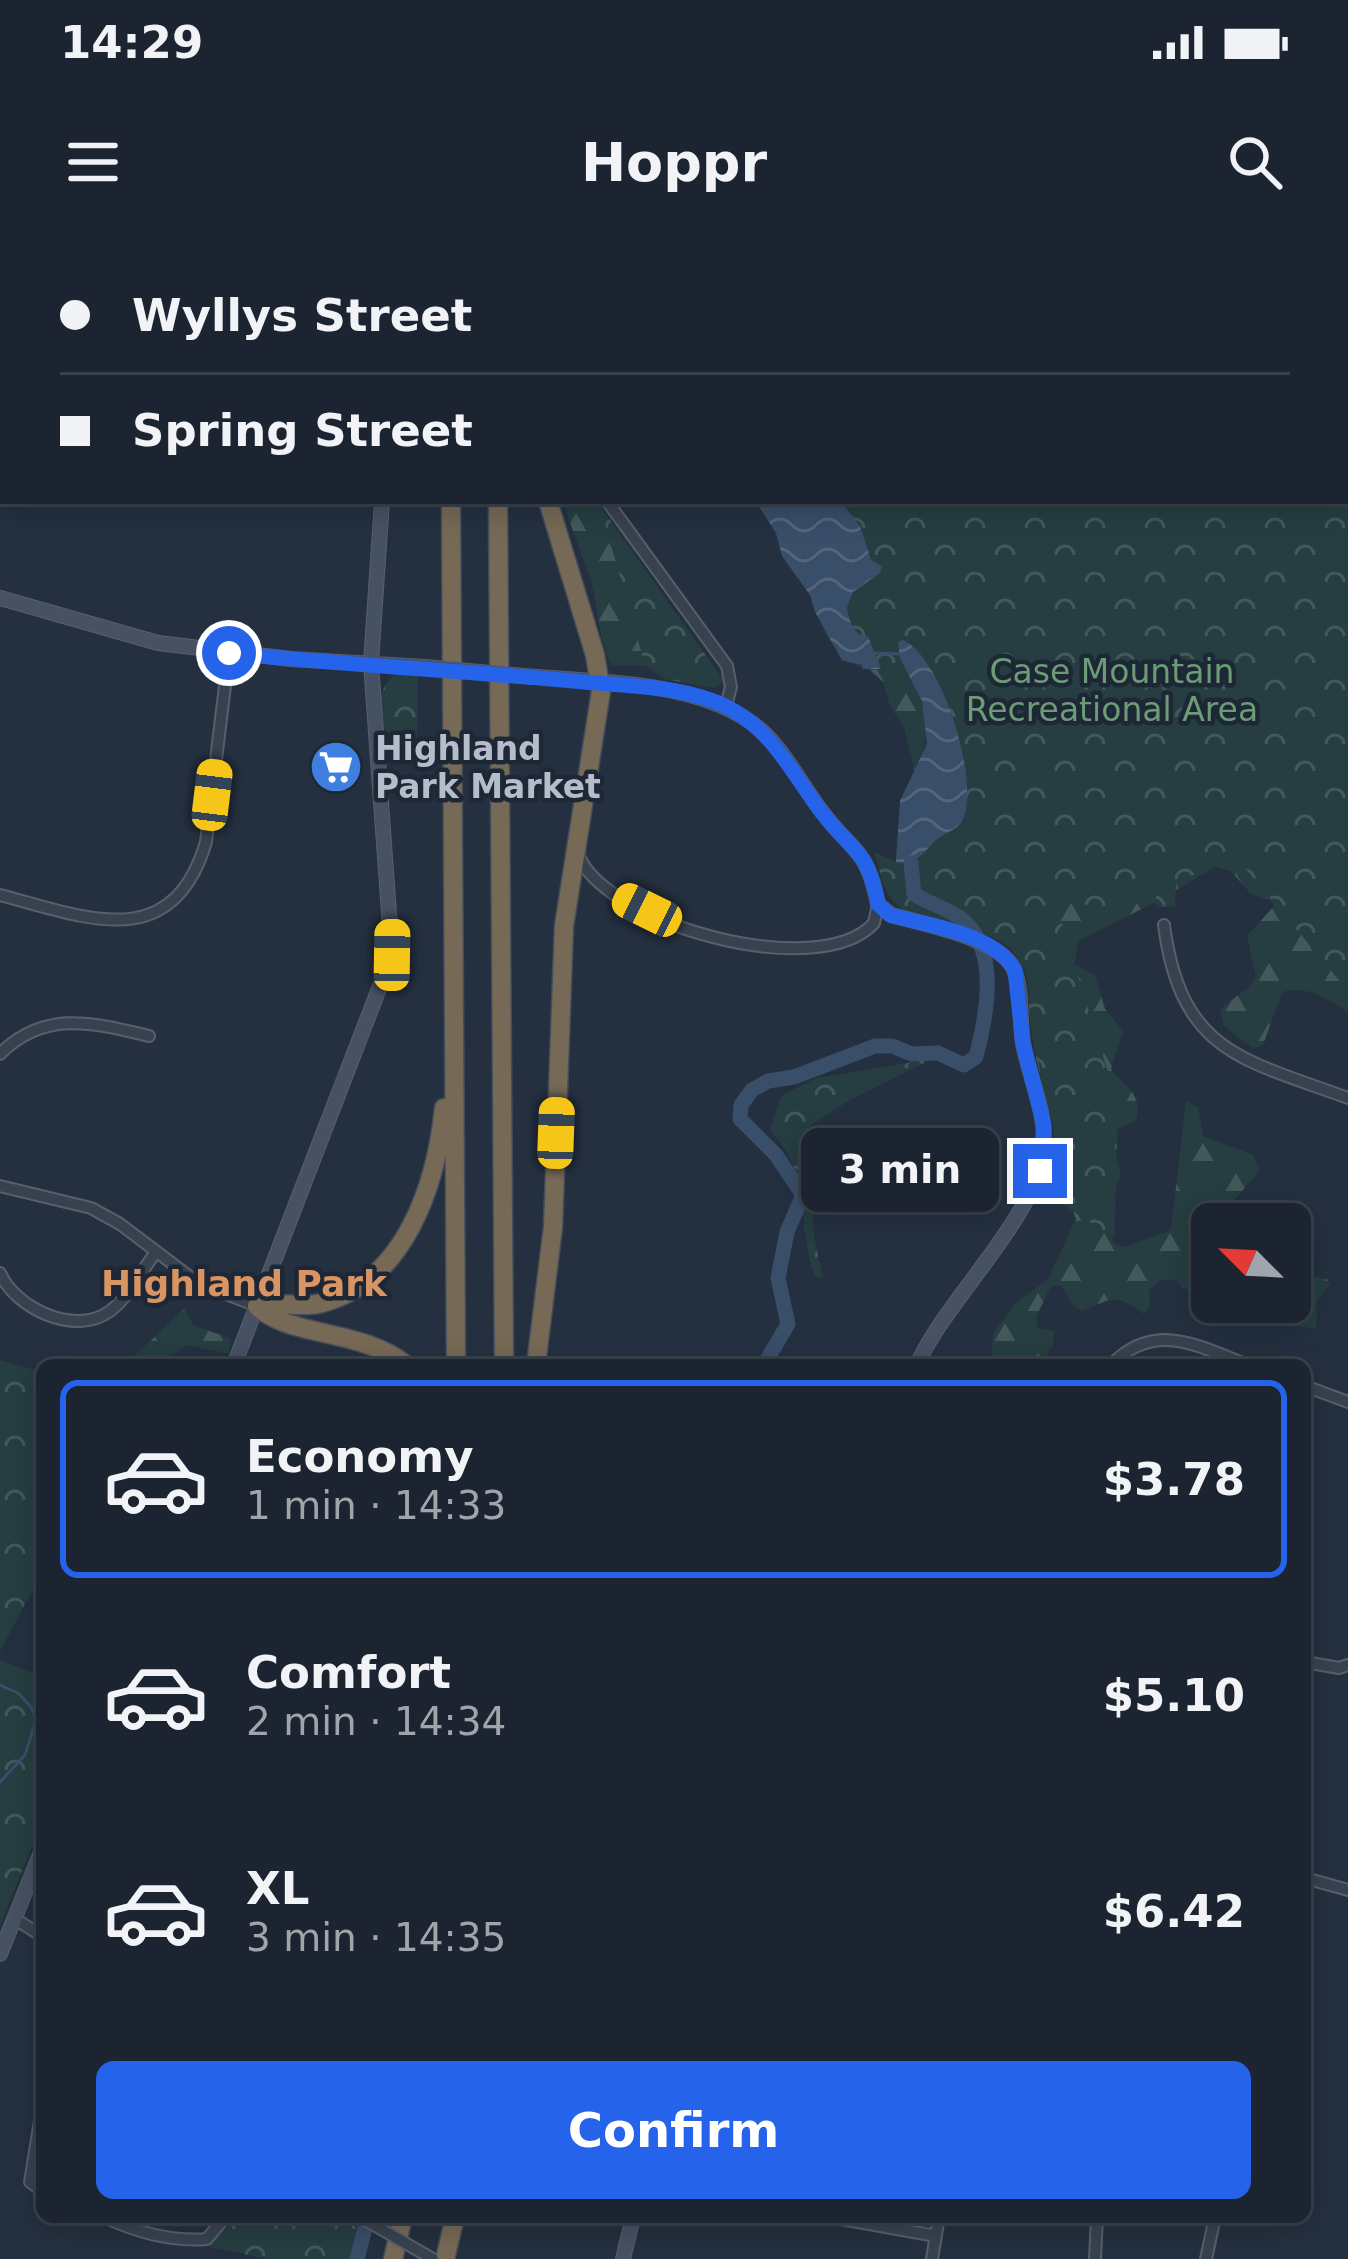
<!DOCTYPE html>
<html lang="en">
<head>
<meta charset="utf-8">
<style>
  body { margin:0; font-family:"DejaVu Sans",sans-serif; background:#28303c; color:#f1f3f6; height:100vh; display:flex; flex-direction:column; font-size:45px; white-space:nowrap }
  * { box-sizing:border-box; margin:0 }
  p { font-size:39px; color:#a0a4ab }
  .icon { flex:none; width:66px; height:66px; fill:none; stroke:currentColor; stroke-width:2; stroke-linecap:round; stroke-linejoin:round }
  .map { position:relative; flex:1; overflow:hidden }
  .sheet { position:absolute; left:36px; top:1119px; width:1275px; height:864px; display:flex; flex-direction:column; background:#1b2430; border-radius:18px; box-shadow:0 6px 30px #0003,0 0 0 3px #39414c }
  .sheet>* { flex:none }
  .guide { position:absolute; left:0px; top:0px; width:1350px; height:264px; box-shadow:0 6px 30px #0003,0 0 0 3px #39414c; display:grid; align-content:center; height:264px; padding:0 60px; background:#1b2430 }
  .needle { width:78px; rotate:294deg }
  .controls { position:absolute; left:1191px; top:963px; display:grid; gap:24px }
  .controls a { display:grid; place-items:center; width:120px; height:120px; border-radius:18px; background:#1b2430; box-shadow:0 6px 30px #0003,0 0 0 3px #39414c; font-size:60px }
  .end { position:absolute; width:54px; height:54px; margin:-27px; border:15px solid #2563eb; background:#fff; box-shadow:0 0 0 6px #fff }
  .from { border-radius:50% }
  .bubble { position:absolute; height:84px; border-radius:18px; background:#1b2430; box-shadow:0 6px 30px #0003,0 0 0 3px #39414c; font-size:39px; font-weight:700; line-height:84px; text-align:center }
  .car { position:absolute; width:36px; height:72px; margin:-36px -18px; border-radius:15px; box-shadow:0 0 9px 3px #0007; background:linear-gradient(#f5c518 24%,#345 0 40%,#f5c518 0 76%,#345 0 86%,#f5c518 0) }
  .guide b { display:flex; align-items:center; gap:42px; height:114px; font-size:45px }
  .guide b+b { border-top:3px solid #39414c }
  .guide i { width:30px; height:30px; background:#f1f3f6 }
  ul { padding:21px 0 0; list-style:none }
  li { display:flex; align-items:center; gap:36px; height:198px; margin:0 24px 18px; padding:0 36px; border:6px solid transparent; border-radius:18px }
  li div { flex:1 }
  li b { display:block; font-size:45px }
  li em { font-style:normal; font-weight:700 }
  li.selected { border-color:#2563eb }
  li>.icon { width:108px; height:108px; stroke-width:1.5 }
  .button { display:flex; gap:24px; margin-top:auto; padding:24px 60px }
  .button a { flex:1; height:138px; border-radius:18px; background:#2563eb; color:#fff; font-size:48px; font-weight:700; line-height:138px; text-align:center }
  .status { display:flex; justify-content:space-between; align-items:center; height:84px; padding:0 60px; background:#1b2430; direction:ltr }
  .status svg { height:33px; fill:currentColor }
  header { display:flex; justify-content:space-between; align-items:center; height:156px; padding:0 60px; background:#1b2430; font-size:54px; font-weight:700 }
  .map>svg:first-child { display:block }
</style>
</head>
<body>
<div class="status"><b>14:29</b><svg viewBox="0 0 49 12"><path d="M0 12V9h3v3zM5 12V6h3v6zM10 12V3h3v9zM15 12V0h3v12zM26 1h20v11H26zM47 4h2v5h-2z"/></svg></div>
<header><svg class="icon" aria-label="menu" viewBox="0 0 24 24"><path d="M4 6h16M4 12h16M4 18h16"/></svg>Hoppr<svg class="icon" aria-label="search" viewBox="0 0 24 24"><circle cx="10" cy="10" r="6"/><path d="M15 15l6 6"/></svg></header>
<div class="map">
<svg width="1348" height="2019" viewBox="0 0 1348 2019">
  <defs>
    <pattern id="forest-firs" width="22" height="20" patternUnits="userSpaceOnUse" patternTransform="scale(3)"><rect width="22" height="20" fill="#263e41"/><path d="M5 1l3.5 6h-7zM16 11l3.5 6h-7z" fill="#43585b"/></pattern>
    <pattern id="park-crowns" width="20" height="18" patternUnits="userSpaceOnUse" patternTransform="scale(3)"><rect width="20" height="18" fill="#263e41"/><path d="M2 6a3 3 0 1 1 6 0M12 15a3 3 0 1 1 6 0" fill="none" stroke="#43585b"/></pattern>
    <pattern id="water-waves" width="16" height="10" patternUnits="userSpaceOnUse" patternTransform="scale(3)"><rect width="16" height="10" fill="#394e69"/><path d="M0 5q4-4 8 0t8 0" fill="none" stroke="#53667d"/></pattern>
  </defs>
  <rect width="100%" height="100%" fill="#243040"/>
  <path fill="url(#forest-firs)" d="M 856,0 L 1348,0 L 1348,772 C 1328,758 1306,745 1282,752 L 1263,805 L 1252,808 L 1224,786 L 1220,769 L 1249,747 L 1256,737 L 1247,696 L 1274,666 L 1272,661 L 1251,654 L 1231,631 L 1215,627 L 1156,662 L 1079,700 L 1074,724 L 1095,735 L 1105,769 L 1123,791 L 1111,829 C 1124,846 1144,855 1136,880 L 1115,891 L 1111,902 L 1121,935 L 1104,975 L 1114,1003 L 1125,1007 L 1171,990 L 1186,861 L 1198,868 L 1203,896 L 1253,915 L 1259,931 L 1198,1003 L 1199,1011 L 1212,1015 L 1212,1037 L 1194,1049 L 1183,1049 L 1176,1040 L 1161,1040 L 1149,1050 L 1150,1065 L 1144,1074 C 1114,1052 1115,1058 1082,1071 L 1072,1064 L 1061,1046 L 1051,1046 L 1036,1077 L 1038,1088 L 1054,1091 L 1053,1105 L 1040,1125 L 991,1125 L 993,1094 L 1015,1064 L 1048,1039 L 1076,979 L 1066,951 L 1051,935 L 1054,889 L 1035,815 L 1027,733 L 1011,709 L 1024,685 L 1013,672 L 979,652 L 973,614 L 992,597 L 981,580 L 964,577 C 967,535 949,409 900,401 C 896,418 905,422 912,436 C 928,467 932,502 915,532 L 904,487 L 890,466 L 883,442 L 870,430 L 883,428 L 868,396 L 883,391 L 880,368 L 900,356 L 900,342 L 886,327 L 871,320 L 860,287 L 840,261 L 1347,261 L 1347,3 Z
    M 564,261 L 598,261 L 628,314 L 712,426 L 612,426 C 597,398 599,364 589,334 C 580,309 570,287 564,261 Z
    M 1308,989 C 1308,1005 1294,1014 1297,1029 L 1304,1035 L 1327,1039 L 1330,1044 L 1317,1060 L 1316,1089 L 1282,1084 L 1263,1073 L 1260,1062 L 1290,1062 C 1290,1035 1285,1006 1308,989 Z
    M 184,1069 L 194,1086 L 230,1098 L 229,1114 L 187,1105 L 159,1125 L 125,1125 Z"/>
  <path fill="url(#park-crowns)" d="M 778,0 L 1348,0 L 1348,751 L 1240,622 L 1250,590 L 1211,629 L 1176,641 L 1175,667 L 1156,667 L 1156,639 L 1138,636 L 1112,669 L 1054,659 L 1118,864 L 1114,997 L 1043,952 C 1052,936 1057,917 1055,899 C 1052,859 1034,821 1030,781 C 1027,757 1033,730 1014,711 C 982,680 915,696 889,655 C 881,643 879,626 874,612 L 896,622 L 900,561 L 923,518 L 927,501 L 922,461 L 909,431 L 900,423 L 870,430 L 843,421 L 824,391 L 810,355 L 782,316 L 776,293 L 756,261 L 1347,261 L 1347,3 L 778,3 Z
    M 600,266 L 724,441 L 714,448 L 665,439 L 645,425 Z
    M 396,434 L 418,434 L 417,498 L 382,506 C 381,480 372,451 396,434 Z
    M 932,819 L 848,861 L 808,887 L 814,996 L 823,1039 L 815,1036 C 797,986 812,930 770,891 L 781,856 L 816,838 Z
    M 0,1120 L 42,1132 L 42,1332 L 0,1411 Z
    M 0,1420 L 42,1436 L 42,1582 L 0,1685 Z
    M 230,1977 L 342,1977 L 369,1995 L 364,2019 L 268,2019 L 209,2007 Z"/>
  <path fill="url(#water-waves)" d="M 840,261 L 860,286 L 871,320 L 882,326 L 880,333 L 853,352 L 847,367 C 849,380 853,396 868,396 L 881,429 L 863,429 L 862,425 L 842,420 L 815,372 L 810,355 L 782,316 L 776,293 L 756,262 Z
    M 903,400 C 942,418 980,539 963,579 C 958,591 942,593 934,602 C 921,615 917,625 896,622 L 900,561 L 927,504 L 922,461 L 900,418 L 898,402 Z"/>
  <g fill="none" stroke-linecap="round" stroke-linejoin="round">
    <path stroke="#394e69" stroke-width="3" d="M 875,413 L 900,414
      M 0,1445 L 18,1453 L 32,1468 L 36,1480 L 25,1515 L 0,1542"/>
    <path stroke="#394e69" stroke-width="15" d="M 764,1125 L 788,1084 L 778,1038 L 787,992 L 803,955 L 776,915 L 740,879 L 741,865 L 752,850 L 768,841 L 794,837 L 875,806 L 892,806 L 912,814 L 938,813 L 964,825 L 976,817 C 986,778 1000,712 964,681 C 950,668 930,665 914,654 L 911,623
      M 357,2019 L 368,1977"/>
    <g stroke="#56606d" stroke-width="14">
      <path id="street" d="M 607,261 L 727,426 L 731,447 L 726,466
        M 578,614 C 604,684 819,744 874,683 L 878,664
        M 0,655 C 85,677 172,716 206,602 L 229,413
        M 1164,685 C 1181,812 1241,819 1348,858
        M 0,814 C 45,769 94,783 149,796
        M 0,946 L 91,968 L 120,984 L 198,1043 L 257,1066
        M 0,1033 C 15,1068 75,1097 110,1071 C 128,1058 142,1030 156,1012
        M 1111,1125 C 1155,1080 1198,1106 1248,1125
        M 1305,1146 L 1348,1162
        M 1305,1422 L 1339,1428 L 1348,1425
        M 1305,1638 L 1348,1650
        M 15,1679 L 42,1696
        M 42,1868 L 30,1942 L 42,1951
        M 104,1977 C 136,1992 171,2002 207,1999 L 225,1977
        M 830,1977 L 936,1996
        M 932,2019 L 939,1977
        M 1095,2019 L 1097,1977
        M 1206,2019 L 1215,1977"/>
    </g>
    <g stroke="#56606d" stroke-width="16">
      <path id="secondary" d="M 407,0 L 407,3
        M 102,3 L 107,0
        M 0,94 L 3,90
        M 0,358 L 158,403 L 291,419 L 425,427
        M 524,436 C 600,443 714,439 769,498 C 790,520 804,549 823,573 C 854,614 867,608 878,664 L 891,675 C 922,684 1001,698 1014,730 C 1023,751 1019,780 1023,803 C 1029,836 1045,869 1044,902 C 1043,972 946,1058 917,1125
        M 234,1125 L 392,715 L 371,423 L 382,261
        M 0,1714 L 42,1610
        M 623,2019 L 633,1977"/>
    </g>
    <g stroke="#434d5a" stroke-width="21">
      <path id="highway" d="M 516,0 L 517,3
        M 456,3 L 456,0
        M 503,3 L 503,0
        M 451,261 L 456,1125
        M 498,261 L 504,1125
        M 257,1066 C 277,1060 300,1069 322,1063 C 406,1040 436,945 444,868
        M 257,1066 C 286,1097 364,1089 406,1125
        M 536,1125 L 553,987 L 564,686 L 601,451 L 595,415 L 548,261
        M 393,2019 L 403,1977
        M 445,2019 L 455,1977"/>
    </g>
    <use href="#street" stroke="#38424f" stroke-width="10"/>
    <use href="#secondary" stroke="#465163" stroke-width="14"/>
    <use href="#highway" stroke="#766955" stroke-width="18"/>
    <g stroke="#56606d" stroke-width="14" stroke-linecap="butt">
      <path id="street-bridge" d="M 360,1977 L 433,2019"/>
    </g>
    <g stroke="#56606d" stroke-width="16" stroke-linecap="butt">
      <path id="secondary-bridge" d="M 425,427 L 524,436"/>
    </g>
    <use href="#street-bridge" stroke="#38424f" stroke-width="10"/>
    <use href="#secondary-bridge" stroke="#465163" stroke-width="14"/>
  </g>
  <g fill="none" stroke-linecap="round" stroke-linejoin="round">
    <path stroke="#2563eb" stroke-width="15" d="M 229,413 C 347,425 466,431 584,442 C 629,446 685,446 727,467 C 773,490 793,535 823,574 C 855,614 867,609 878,664 L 890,675 C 930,686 993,693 1015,730 L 1023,804 L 1044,885 L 1040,931"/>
  </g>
  <defs>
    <g id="supermarket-disc" transform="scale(2.7)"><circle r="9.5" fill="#3f7fe0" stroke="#1d2735"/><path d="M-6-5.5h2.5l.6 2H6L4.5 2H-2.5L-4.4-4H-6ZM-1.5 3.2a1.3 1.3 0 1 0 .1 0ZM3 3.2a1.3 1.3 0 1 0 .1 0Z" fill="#fff"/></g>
  </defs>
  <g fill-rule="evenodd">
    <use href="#supermarket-disc" x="336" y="527"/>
  </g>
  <g text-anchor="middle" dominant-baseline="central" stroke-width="9" stroke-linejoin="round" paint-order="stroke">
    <g font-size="33" fill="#6b9c76" stroke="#1d2735">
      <text x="1112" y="431">Case Mountain<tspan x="1112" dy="38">Recreational Area</tspan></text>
    </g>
    <g font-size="33" font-weight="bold" fill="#b5bdca" stroke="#1d2735" text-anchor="start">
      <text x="375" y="508">Highland<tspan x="375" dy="38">Park Market</tspan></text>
    </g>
    <g font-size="36" font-weight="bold" fill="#d89462" stroke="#1d2735">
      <text x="244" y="1043">Highland Park</text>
    </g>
  </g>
</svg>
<div class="controls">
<a><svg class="needle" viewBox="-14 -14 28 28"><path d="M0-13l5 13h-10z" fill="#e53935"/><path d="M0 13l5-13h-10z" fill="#a0a4ab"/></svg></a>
</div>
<i class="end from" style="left:229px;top:413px"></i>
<i class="end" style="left:1040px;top:931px"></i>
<div class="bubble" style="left:801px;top:888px;width:198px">3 min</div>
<i class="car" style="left:212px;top:555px;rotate:7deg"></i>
<i class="car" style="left:647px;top:670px;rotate:296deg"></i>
<i class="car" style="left:392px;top:715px;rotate:1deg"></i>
<i class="car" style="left:556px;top:893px;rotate:2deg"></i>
<div class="guide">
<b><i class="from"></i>Wyllys Street</b>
<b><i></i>Spring Street</b>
</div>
<section class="sheet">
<ul>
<li class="selected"><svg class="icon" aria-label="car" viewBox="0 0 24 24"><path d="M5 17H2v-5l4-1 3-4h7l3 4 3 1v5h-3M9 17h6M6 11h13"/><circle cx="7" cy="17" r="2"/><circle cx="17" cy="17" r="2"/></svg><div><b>Economy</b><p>1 min · 14:33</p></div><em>$3.78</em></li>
<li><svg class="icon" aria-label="car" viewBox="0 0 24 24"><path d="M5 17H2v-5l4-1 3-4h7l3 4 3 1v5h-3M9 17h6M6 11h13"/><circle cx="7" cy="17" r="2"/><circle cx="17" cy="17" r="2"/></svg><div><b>Comfort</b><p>2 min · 14:34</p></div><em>$5.10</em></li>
<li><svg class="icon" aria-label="car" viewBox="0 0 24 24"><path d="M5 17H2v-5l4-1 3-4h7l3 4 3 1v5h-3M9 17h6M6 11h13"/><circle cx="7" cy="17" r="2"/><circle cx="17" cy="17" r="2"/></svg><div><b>XL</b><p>3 min · 14:35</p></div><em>$6.42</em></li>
</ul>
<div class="button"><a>Confirm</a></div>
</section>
</div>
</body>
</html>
